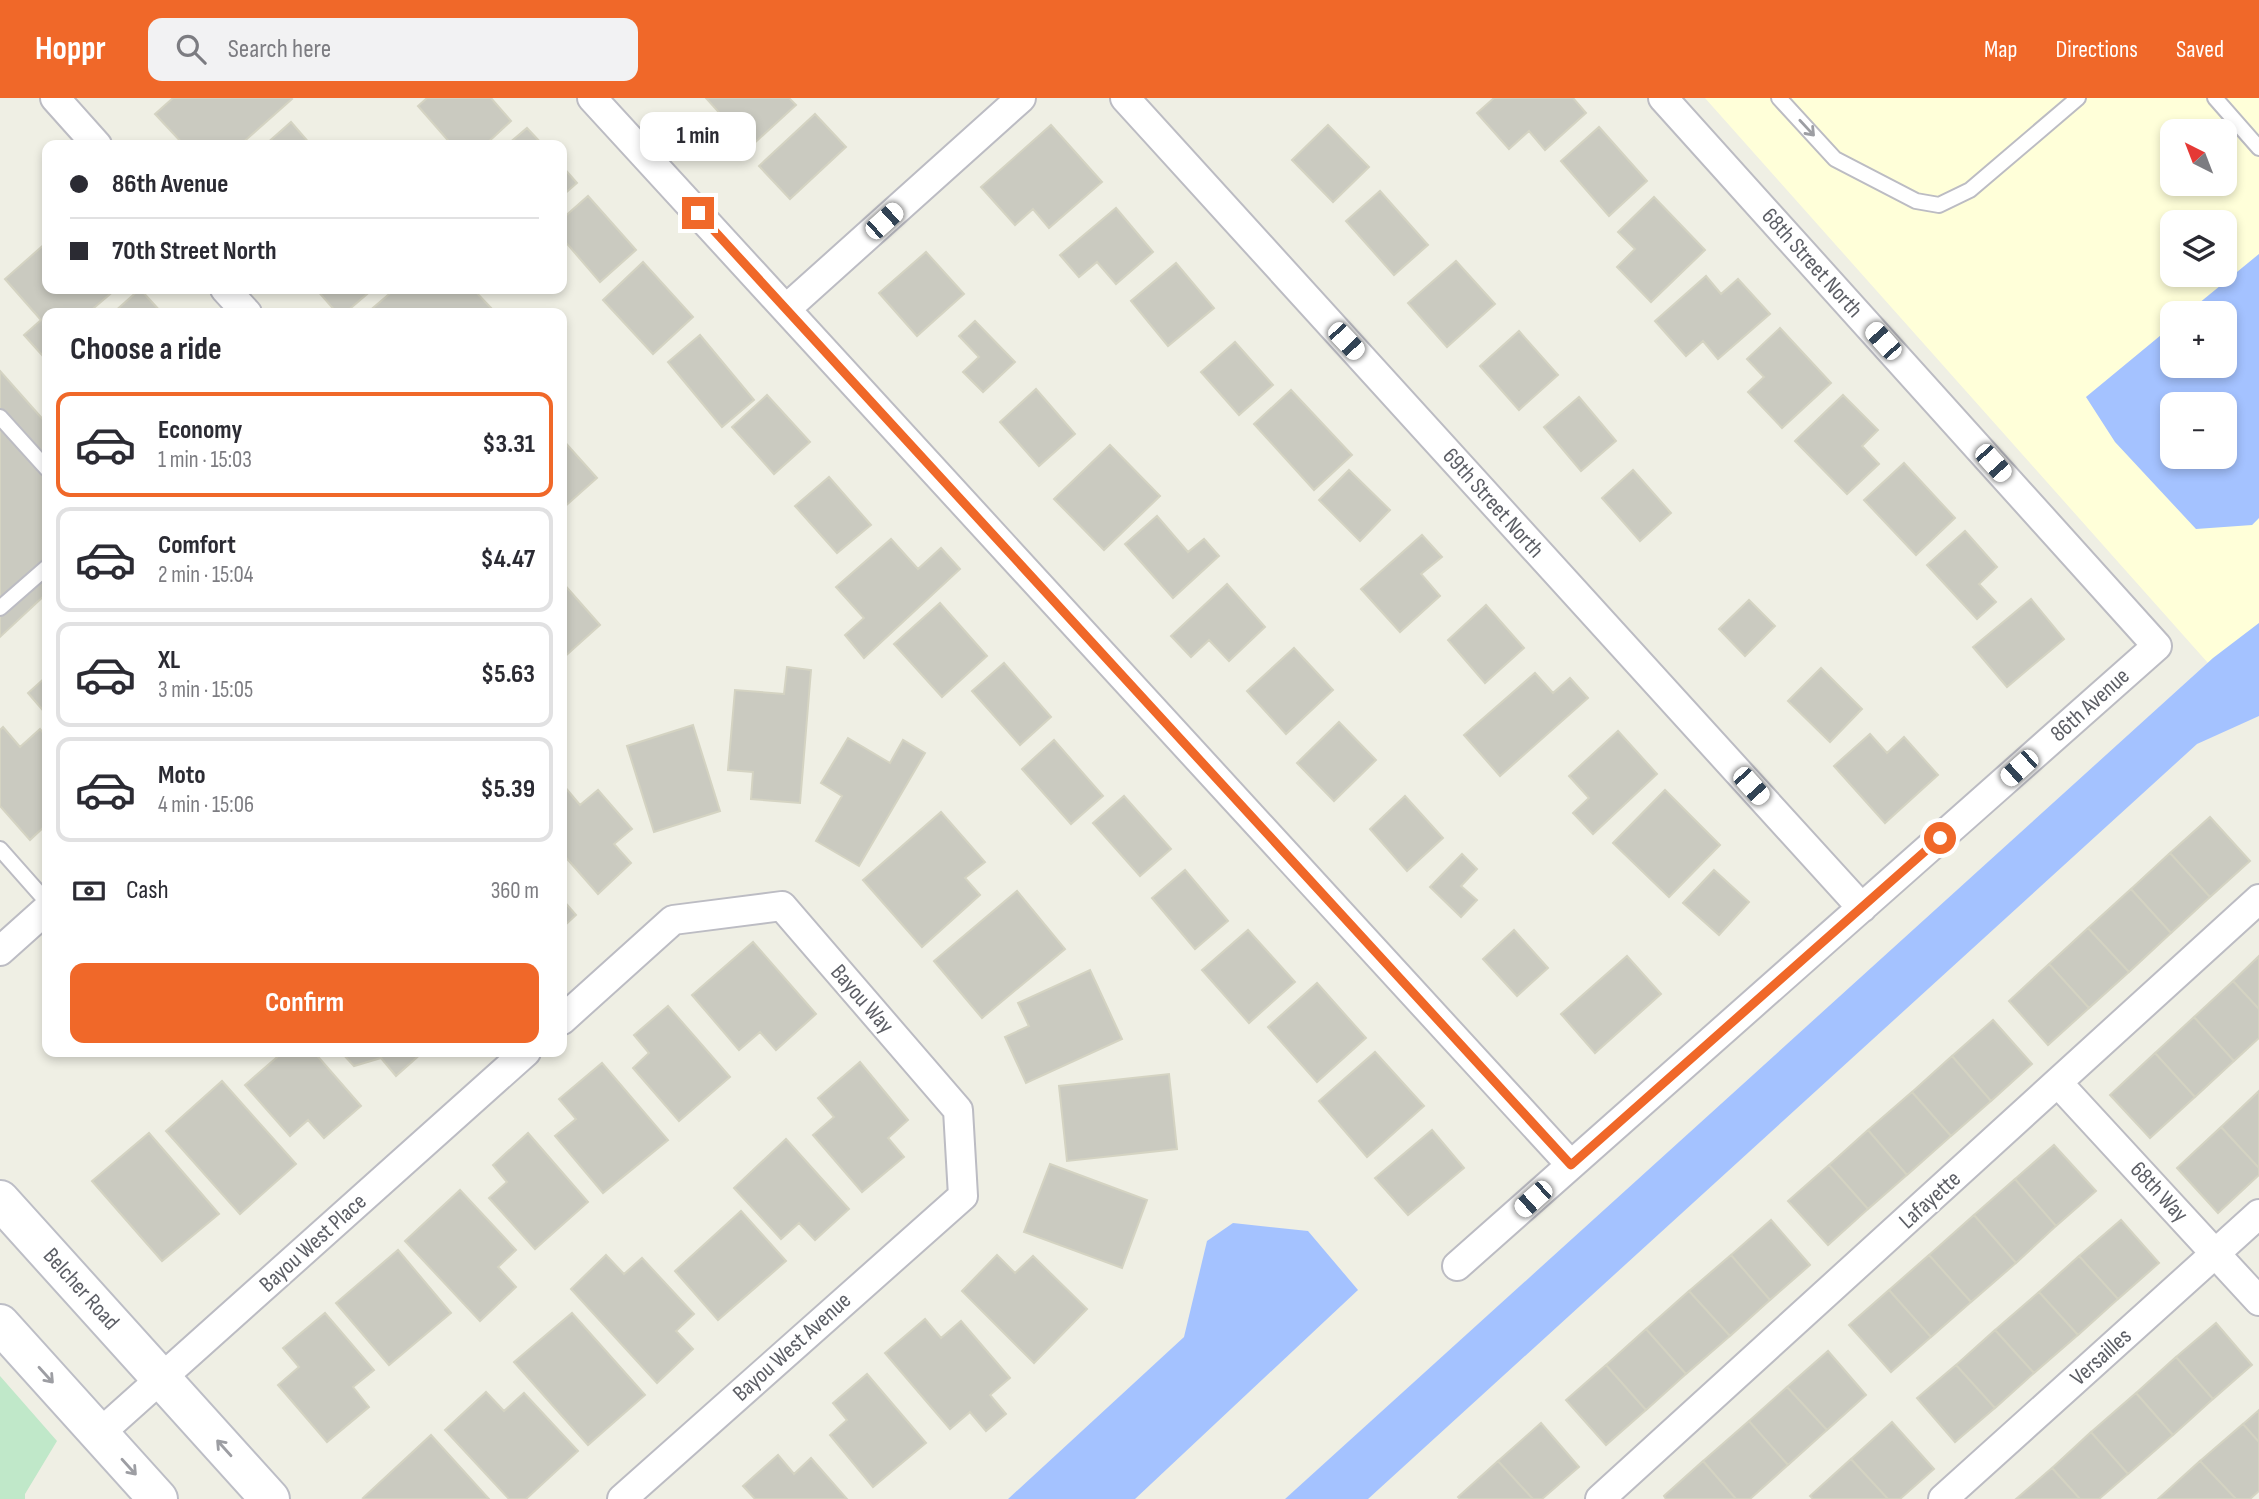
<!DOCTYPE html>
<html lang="en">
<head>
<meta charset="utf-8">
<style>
  body { margin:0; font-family:"Sofia Sans Condensed",sans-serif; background:#f2f2f3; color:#2b2b33; height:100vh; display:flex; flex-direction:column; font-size:26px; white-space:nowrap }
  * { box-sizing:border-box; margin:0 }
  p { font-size:23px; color:#7c7c81 }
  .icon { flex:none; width:38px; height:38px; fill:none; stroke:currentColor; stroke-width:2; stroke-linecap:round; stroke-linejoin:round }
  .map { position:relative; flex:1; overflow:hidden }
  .drawer { position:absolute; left:42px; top:210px; width:525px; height:749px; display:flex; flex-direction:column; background:#fff; border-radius:14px; box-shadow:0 4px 10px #0003 }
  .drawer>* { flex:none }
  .top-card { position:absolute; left:42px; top:42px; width:525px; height:154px; border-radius:14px; box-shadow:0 4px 10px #0003; display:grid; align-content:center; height:154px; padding:0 28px; background:#fff }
  .needle { width:46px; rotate:318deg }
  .buttons { position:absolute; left:2160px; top:21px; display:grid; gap:14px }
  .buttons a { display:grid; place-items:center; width:77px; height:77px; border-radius:14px; background:#fff; box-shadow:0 4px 10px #0003; font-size:35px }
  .end { position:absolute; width:32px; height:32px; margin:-16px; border:9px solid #f06829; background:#fff; box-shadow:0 0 0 4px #fff }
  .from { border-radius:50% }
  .bubble { position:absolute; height:49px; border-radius:14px; background:#fff; box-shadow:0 4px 10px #0003; font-size:23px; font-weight:700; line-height:49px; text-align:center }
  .car { position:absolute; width:21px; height:42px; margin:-21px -10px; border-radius:9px; box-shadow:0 0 5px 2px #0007; background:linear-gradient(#fff 24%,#345 0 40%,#fff 0 76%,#345 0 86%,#fff 0) }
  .top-card b { display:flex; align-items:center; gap:24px; height:66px; font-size:26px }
  .top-card b+b { border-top:2px solid #e1e1e2 }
  .top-card i { width:18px; height:18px; background:#2b2b33 }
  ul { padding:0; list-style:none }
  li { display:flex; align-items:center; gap:21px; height:105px; margin:0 14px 10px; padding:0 14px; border:4px solid #e1e1e2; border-radius:14px }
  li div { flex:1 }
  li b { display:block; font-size:26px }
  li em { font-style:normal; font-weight:700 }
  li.current { border-color:#f06829 }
  li>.icon { width:63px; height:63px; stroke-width:1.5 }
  h2 { padding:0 28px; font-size:32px; line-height:84px }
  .pay { display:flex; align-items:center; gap:18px; height:77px; padding:0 28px; font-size:26px }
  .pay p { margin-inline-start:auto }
  .action { display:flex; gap:14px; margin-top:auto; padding:14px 28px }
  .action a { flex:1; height:80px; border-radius:14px; background:#f06829; color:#fff; font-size:28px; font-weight:700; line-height:80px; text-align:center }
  header { display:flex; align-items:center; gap:42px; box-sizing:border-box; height:98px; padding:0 35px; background:#f06829; color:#fff }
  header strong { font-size:33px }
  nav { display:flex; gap:38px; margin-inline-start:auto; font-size:24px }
  .search { width:490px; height:63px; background:#f2f2f3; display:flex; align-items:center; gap:18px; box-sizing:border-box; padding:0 24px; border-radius:14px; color:#7c7c81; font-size:26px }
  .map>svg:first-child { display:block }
</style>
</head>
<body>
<header>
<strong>Hoppr</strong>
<div class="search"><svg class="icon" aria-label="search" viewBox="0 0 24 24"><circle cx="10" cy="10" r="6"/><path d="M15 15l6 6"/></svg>Search here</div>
<nav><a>Map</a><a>Directions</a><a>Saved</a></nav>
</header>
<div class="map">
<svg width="2259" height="1401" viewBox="0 0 2259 1401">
  <rect width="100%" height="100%" fill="#efefe4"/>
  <path fill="#ffffd9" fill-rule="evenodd" d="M 1705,0 L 2259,0 L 2259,156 L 2187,215 L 2172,215 L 2172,228 L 2086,299 L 2252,427 L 2259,420 L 2259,525 L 2208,565 ZM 2172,33 L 2224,33 L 2224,86 L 2172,86 ZM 2172,124 L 2224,124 L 2224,177 L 2172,177 Z"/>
  <path fill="#c0e8c9" d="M 0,1278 L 57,1343 L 25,1396 L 25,1401 L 0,1401 Z"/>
  <path fill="#a4c2ff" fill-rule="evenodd" d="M 2259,156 L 2259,420 L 2252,427 L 2196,431 L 2115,344 L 2086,299 L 2172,228 L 2172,268 L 2224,268 L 2224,215 L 2187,215 ZM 2172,306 L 2224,306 L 2224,359 L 2172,359 Z
    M 2259,525 L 2259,618 L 2197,646 L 1368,1401 L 1285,1401 L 2213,560 Z
    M 1233,1125 L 1308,1133 L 1358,1192 L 1135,1401 L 1008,1401 L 1184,1239 L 1207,1143 Z"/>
  <path fill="#cacac0" stroke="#d4d3c2" stroke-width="2" d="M 173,0 L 291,0 L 292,1 L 240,47 L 184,47 L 155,16 Z
    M 427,0 L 491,0 L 511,23 L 485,47 L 452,47 L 418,8 Z
    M 706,0 L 789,0 L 796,7 L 750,49 Z
    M 1494,0 L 1573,0 L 1586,15 L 1545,52 L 1529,33 L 1509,51 L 1477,15 Z
    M 815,16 L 846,49 L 790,101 L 759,68 Z
    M 291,24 L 311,47 L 265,47 Z
    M 1051,27 L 1102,84 L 1049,130 L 1033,111 L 1015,127 L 981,89 Z
    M 1328,27 L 1369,69 L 1333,104 L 1292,62 Z
    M 1599,29 L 1647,83 L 1609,118 L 1561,63 Z
    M 527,30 L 543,47 L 507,47 Z
    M 562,68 L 577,85 L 562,98 Z
    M 1380,93 L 1428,147 L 1394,177 L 1346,123 Z
    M 588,98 L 636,152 L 600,184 L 562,140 L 562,121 Z
    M 1654,99 L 1705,152 L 1651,204 L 1617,169 L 1635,151 L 1618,134 Z
    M 1116,110 L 1153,154 L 1116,186 L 1097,164 L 1079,179 L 1060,157 Z
    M 47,144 L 47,191 L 116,191 L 88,215 L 47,215 L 47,252 L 42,257 L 24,237 L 41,222 L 5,181 Z
    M 926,154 L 964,196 L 917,238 L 879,195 Z
    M 1456,163 L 1495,206 L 1447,249 L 1408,205 Z
    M 643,164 L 693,219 L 653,256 L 603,202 Z
    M 1176,165 L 1214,210 L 1168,248 L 1131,203 Z
    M 1706,178 L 1721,196 L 1738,181 L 1770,216 L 1718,261 L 1703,243 L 1686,258 L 1655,223 Z
    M 140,191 L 162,215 L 113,215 Z
    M 316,191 L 373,191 L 345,215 L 337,215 Z
    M 395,191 L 473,191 L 494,213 L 492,215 L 367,215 Z
    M 975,223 L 1015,264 L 983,294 L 963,274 L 979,259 L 959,238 Z
    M 1780,230 L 1831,285 L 1782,330 L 1748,294 L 1764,279 L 1747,261 Z
    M 1519,233 L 1558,277 L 1519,312 L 1480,268 Z
    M 700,237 L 754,302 L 722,329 L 668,264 Z
    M 1235,244 L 1273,287 L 1239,317 L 1201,274 Z
    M 0,273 L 47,326 L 47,495 L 0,539 Z
    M 1036,291 L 1075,336 L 1039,368 L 1000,324 Z
    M 1291,292 L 1352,357 L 1314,392 L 1254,326 Z
    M 767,297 L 810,344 L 774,376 L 732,329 Z
    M 1843,297 L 1878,332 L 1862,348 L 1879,366 L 1847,396 L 1795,343 Z
    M 1579,299 L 1616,343 L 1581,373 L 1544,329 Z
    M 562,341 L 597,380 L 562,411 Z
    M 1110,347 L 1160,398 L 1104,452 L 1054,401 Z
    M 1904,365 L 1955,420 L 1916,457 L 1864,402 Z
    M 1349,372 L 1390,412 L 1360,443 L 1319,402 Z
    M 1633,372 L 1671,415 L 1640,443 L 1602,400 Z
    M 829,379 L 871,427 L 837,455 L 795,408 Z
    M 1157,418 L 1188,454 L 1204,441 L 1219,458 L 1173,500 L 1125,446 Z
    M 1965,433 L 1997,469 L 1979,486 L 1996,504 L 1977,521 L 1927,467 Z
    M 1422,437 L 1442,459 L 1421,476 L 1440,498 L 1400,534 L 1361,491 Z
    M 891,441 L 918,471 L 941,450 L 960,471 L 864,560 L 845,537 L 864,520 L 836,489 Z
    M 562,484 L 600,527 L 562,561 Z
    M 1227,486 L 1265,529 L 1229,563 L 1209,542 L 1191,559 L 1171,538 Z
    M 2031,501 L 2064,541 L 2007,589 L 1973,549 Z
    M 1749,502 L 1775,528 L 1745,558 L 1719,531 Z
    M 940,505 L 987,558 L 942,599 L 894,546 Z
    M 1486,507 L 1524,550 L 1485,585 L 1448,542 Z
    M 1294,550 L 1333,592 L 1286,636 L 1247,593 Z
    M 1004,565 L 1051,619 L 1020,647 L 972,593 Z
    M 787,569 L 811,572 L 800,705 L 751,701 L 753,674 L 728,672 L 735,592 L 784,596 Z
    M 1821,570 L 1862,611 L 1830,644 L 1788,603 Z
    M 1535,575 L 1553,595 L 1570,580 L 1588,600 L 1500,678 L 1464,637 Z
    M 47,578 L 47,617 L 28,595 Z
    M 1339,624 L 1376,662 L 1334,703 L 1297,665 Z
    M 693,627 L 720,713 L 654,734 L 627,648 Z
    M 3,629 L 20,649 L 40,631 L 47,640 L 47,726 L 30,742 L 0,708 L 0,632 Z
    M 1618,633 L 1657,676 L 1593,736 L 1573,715 L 1589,700 L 1569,678 Z
    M 1870,636 L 1887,655 L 1904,639 L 1938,677 L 1885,725 L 1834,668 Z
    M 848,640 L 890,665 L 903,642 L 925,655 L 859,768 L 816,743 L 842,698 L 821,685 Z
    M 1054,642 L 1103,698 L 1071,726 L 1022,671 Z
    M 564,688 L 580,707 L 598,692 L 632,731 L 614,746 L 631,765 L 598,796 L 562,755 L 562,689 Z
    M 1665,692 L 1720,747 L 1669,799 L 1613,745 Z
    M 1124,698 L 1171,751 L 1140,778 L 1093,725 Z
    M 1405,698 L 1443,740 L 1407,773 L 1370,731 Z
    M 941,714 L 985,764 L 965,780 L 980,797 L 922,849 L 863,782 Z
    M 2210,719 L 2250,763 L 2210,799 L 2170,755 Z
    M 2170,755 L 2210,799 L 2171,835 L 2131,791 Z
    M 1462,756 L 1477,771 L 1461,788 L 1477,802 L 1461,819 L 1430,789 Z
    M 1185,772 L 1228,823 L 1195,851 L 1152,800 Z
    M 1714,772 L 1749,804 L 1719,837 L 1683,805 Z
    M 2131,791 L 2171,835 L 2129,874 L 2088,830 Z
    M 1017,793 L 1065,851 L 982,920 L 934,863 Z
    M 562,801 L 576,817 L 562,830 Z
    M 2088,830 L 2129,874 L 2089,910 L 2049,866 Z
    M 1248,832 L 1295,884 L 1249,925 L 1202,872 Z
    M 1514,832 L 1548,870 L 1517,898 L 1483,861 Z
    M 753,844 L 816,916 L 776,952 L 760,934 L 739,952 L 692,897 Z
    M 1627,858 L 1661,896 L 1595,955 L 1561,916 Z
    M 2259,858 L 2259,911 L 2233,883 Z
    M 2049,866 L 2089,910 L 2048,947 L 2009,903 Z
    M 1090,872 L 1122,941 L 1026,985 L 1005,939 L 1029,928 L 1018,905 Z
    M 2233,883 L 2259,911 L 2259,940 L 2234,963 L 2194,919 Z
    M 1317,885 L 1366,940 L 1317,984 L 1268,929 Z
    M 668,908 L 730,979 L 679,1023 L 633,970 L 649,955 L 634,937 Z
    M 2194,919 L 2234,963 L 2195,999 L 2155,955 Z
    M 1993,922 L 2032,966 L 1991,1003 L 1952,958 Z
    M 283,954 L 314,954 L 361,1008 L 324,1040 L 308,1022 L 290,1038 L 245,987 Z
    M 341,954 L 423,954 L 396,978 L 381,960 L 354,968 Z
    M 1375,954 L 1424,1008 L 1367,1059 L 1319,1003 Z
    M 2155,955 L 2195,999 L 2150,1040 L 2110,997 Z
    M 1952,958 L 1991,1003 L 1951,1038 L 1912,994 Z
    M 860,964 L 908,1022 L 888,1040 L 904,1059 L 862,1094 L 813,1037 L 834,1019 L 818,1000 Z
    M 602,965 L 668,1042 L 603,1095 L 555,1038 L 576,1021 L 559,1001 Z
    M 1169,976 L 1177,1051 L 1067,1063 L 1059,988 Z
    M 222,983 L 296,1066 L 240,1116 L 166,1033 Z
    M 2259,993 L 2259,1070 L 2221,1029 Z
    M 1912,994 L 1951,1038 L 1907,1077 L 1868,1032 Z
    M 2221,1029 L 2259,1070 L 2259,1077 L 2218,1115 L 2177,1070 Z
    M 1432,1032 L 1464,1070 L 1408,1117 L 1375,1080 Z
    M 1868,1032 L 1907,1077 L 1868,1111 L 1829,1067 Z
    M 149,1035 L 219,1116 L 162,1163 L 92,1083 Z
    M 528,1035 L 588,1104 L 535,1151 L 489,1100 L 507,1084 L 493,1067 Z
    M 786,1041 L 849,1111 L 815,1142 L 799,1125 L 781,1141 L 734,1090 Z
    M 2054,1047 L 2096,1093 L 2056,1128 L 2015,1081 Z
    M 1050,1066 L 1147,1102 L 1122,1170 L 1024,1134 Z
    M 1829,1067 L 1868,1111 L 1828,1147 L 1788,1103 Z
    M 2015,1081 L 2056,1128 L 2016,1165 L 1974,1117 Z
    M 460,1092 L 516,1152 L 498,1169 L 516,1189 L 480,1223 L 405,1143 Z
    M 741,1113 L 786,1163 L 718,1222 L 675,1173 Z
    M 1974,1117 L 2016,1165 L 1971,1204 L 1929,1157 Z
    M 1771,1122 L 1810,1167 L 1770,1202 L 1731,1157 Z
    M 2121,1122 L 2159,1165 L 2118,1201 L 2079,1158 Z
    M 398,1152 L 451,1215 L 389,1267 L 336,1205 Z
    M 606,1157 L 624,1176 L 642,1160 L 694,1216 L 676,1233 L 693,1251 L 657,1285 L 571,1191 Z
    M 997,1157 L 1015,1175 L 1033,1158 L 1087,1211 L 1034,1265 L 962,1193 Z
    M 1731,1157 L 1770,1202 L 1730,1238 L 1689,1193 Z
    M 1929,1157 L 1971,1204 L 1931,1239 L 1889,1192 Z
    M 2079,1158 L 2118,1201 L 2078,1237 L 2039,1194 Z
    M 1889,1192 L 1931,1239 L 1891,1274 L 1849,1227 Z
    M 1689,1193 L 1730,1238 L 1686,1276 L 1646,1231 Z
    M 2039,1194 L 2078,1237 L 2034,1275 L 1995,1232 Z
    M 325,1215 L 374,1272 L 353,1289 L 369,1309 L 327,1344 L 278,1287 L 299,1269 L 283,1250 Z
    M 572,1215 L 645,1297 L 588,1347 L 514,1264 Z
    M 925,1221 L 941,1240 L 961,1223 L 1010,1280 L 990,1297 L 1006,1316 L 986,1333 L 970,1314 L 950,1331 L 885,1255 Z
    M 2216,1225 L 2252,1267 L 2213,1301 L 2176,1259 Z
    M 1646,1231 L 1686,1276 L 1646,1312 L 1606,1267 Z
    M 1995,1232 L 2034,1275 L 1995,1310 L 1956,1267 Z
    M 1828,1253 L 1866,1297 L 1827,1332 L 1787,1289 Z
    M 2176,1259 L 2213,1301 L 2173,1337 L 2136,1295 Z
    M 1606,1267 L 1646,1312 L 1606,1347 L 1566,1302 Z
    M 1956,1267 L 1995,1310 L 1955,1344 L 1917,1300 Z
    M 867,1276 L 926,1345 L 873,1389 L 830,1337 L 847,1322 L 833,1305 Z
    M 1787,1289 L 1827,1332 L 1788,1367 L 1749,1323 Z
    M 486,1294 L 504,1313 L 524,1295 L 578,1353 L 526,1401 L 509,1401 L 445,1332 Z
    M 2136,1295 L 2173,1337 L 2128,1376 L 2091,1334 Z
    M 2259,1312 L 2259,1344 L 2243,1326 Z
    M 1749,1323 L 1788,1367 L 1750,1401 L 1736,1401 L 1703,1363 Z
    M 1892,1324 L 1934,1371 L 1900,1401 L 1888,1401 L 1851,1361 Z
    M 1541,1325 L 1579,1369 L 1542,1401 L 1533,1401 L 1498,1363 Z
    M 2243,1326 L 2259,1344 L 2259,1393 L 2250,1401 L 2236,1401 L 2200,1363 Z
    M 2091,1334 L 2128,1376 L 2099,1401 L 2080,1401 L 2052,1370 Z
    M 431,1337 L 489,1401 L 365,1401 L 363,1400 Z
    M 778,1357 L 794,1376 L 811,1360 L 847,1401 L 755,1401 L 743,1388 Z
    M 1851,1361 L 1888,1401 L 1813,1401 L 1810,1398 Z
    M 1498,1363 L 1533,1401 L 1460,1401 L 1458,1399 Z
    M 1703,1363 L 1736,1401 L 1666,1401 L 1664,1398 Z
    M 2200,1363 L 2236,1401 L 2158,1401 Z
    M 2052,1370 L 2080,1401 L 2016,1401 Z"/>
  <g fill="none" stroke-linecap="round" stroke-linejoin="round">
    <g stroke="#bcbcc3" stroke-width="18">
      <path id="lane" d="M 1779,0 L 1835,61 L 1916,103 L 1939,107 L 1970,92 L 2078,0
        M 2215,0 L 2259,50
        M 0,319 L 47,371
        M 0,510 L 47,469
        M 0,751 L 47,804"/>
    </g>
    <g stroke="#bcbcc3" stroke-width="32">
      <path id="street" d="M 55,0 L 97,47
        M 592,0 L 1571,1067
        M 1125,0 L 1862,810
        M 225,191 L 247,215
        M 786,211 L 1021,0
        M 0,853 L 47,811
        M 562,922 L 673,822 L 782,808 L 958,1012 L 963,1098 L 622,1401
        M 2058,985 L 2259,1203
        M 1457,1168 L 2157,548 L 1663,0
        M 99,1336 L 526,954
        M 1600,1401 L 2259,801
        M 1943,1401 L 2259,1116"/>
    </g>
    <g stroke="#bdbec6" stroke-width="42">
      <path id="secondary" d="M 0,1102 L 270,1401
        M 0,1226 L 158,1401"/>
    </g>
    <use href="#lane" stroke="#fff" stroke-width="14"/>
    <use href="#street" stroke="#fff" stroke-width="28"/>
    <use href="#secondary" stroke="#fff" stroke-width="38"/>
  </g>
  <defs><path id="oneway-shaft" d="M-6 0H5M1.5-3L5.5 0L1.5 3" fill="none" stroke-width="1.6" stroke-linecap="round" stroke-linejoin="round" transform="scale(1.75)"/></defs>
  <g stroke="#9d9ea3">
    <use href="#oneway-shaft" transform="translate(1807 30) rotate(47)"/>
    <use href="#oneway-shaft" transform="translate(46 1277) rotate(48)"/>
    <use href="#oneway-shaft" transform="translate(224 1350) rotate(-132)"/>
    <use href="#oneway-shaft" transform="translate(129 1369) rotate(48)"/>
  </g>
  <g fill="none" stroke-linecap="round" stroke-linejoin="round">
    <path stroke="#f06829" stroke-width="9" d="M 698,115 L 1571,1067 L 1940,740"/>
  </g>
  <g text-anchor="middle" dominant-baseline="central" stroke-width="5" stroke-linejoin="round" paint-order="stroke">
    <g font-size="23" fill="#5c5e65" stroke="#fff">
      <text transform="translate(1812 165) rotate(48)">68th Street North</text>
      <text transform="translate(1493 405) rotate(48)">69th Street North</text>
      <text transform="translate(2090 607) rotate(-42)">86th Avenue</text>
      <text transform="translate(862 901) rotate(49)">Bayou Way</text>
      <text transform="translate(2159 1094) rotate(47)">68th Way</text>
      <text transform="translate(1930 1102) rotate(-42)">Lafayette</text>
      <text transform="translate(313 1145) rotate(-42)">Bayou West Place</text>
      <text transform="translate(81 1191) rotate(48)">Belcher Road</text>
      <text transform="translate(792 1249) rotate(-42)">Bayou West Avenue</text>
      <text transform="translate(2101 1259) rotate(-42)">Versailles</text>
    </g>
  </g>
</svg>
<div class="buttons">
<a><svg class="needle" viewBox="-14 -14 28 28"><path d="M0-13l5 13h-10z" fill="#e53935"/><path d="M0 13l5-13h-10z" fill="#7c7c81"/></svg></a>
<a><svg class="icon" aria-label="layers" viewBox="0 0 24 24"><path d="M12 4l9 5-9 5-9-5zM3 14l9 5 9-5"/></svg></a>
<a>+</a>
<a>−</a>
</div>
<i class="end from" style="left:1940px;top:740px"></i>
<i class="end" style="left:698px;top:115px"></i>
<div class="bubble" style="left:640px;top:14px;width:116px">1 min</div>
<i class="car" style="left:884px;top:123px;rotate:48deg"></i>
<i class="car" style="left:1346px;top:243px;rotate:137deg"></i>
<i class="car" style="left:1883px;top:243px;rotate:318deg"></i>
<i class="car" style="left:1993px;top:365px;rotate:138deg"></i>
<i class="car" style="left:2019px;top:670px;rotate:228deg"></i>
<i class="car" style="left:1751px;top:688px;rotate:138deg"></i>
<i class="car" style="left:1533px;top:1101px;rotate:228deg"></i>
<div class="top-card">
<b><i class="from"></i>86th Avenue</b>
<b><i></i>70th Street North</b>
</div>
<section class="drawer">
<h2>Choose a ride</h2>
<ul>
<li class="current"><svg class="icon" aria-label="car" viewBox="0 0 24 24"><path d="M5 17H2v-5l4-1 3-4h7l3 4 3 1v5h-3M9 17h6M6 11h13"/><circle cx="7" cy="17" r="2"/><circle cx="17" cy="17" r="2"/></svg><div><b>Economy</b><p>1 min · 15:03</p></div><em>$3.31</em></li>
<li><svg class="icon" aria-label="car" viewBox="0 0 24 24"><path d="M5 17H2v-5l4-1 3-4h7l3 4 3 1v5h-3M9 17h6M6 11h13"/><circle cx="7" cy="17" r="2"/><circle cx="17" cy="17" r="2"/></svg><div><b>Comfort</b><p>2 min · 15:04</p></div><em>$4.47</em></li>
<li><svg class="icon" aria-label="car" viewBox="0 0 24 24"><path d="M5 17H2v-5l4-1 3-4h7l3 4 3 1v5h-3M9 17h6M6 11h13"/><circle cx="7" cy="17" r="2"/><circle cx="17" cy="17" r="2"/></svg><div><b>XL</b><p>3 min · 15:05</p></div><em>$5.63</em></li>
<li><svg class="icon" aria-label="car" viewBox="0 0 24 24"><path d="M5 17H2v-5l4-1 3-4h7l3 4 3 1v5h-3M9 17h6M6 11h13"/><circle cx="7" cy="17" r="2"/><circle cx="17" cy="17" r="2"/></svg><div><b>Moto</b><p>4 min · 15:06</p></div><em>$5.39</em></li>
</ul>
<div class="pay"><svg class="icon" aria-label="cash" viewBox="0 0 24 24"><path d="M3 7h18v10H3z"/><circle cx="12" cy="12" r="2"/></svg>Cash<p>360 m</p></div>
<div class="action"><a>Confirm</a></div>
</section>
</div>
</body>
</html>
